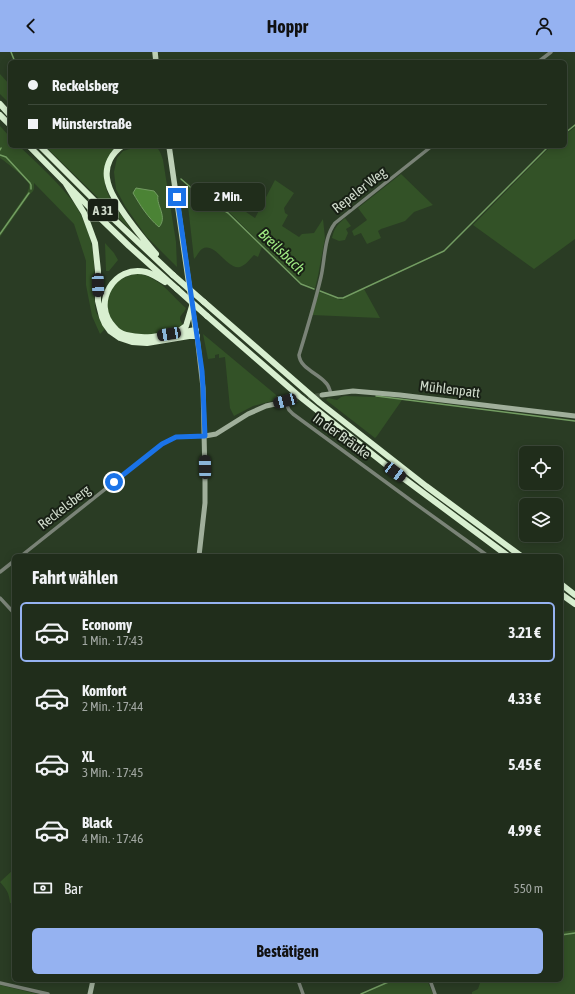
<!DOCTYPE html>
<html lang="de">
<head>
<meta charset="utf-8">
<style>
  body { margin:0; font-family:"Asap Condensed",sans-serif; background:#283524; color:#f1f3f6; height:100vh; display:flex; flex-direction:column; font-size:15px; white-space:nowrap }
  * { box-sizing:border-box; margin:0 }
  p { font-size:13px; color:#a2a8a3 }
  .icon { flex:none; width:22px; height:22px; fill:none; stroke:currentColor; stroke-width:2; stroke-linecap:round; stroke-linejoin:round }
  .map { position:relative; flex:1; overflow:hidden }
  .side { position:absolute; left:12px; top:502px; width:551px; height:428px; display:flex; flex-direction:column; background:#202d1b; border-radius:6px; box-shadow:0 2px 10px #0003,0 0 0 1px #3d493a }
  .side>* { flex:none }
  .guide { position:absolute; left:8px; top:8px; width:559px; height:88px; border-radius:6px; box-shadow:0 2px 10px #0003,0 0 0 1px #3d493a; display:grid; align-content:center; height:88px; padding:0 20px; background:#202d1b }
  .controls { position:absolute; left:519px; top:394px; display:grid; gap:8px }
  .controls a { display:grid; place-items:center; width:44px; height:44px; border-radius:6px; background:#202d1b; box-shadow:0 2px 10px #0003,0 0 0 1px #3d493a; font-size:20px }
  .end { position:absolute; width:18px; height:18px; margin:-9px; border:5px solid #1a73e8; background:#fff; box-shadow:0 0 0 2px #fff }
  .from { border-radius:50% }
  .bubble { position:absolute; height:28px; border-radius:6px; background:#202d1b; box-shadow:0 2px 10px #0003,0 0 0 1px #3d493a; font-size:13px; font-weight:700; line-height:28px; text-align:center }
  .car { position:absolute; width:12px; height:24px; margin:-12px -6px; border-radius:5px; box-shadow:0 0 3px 1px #0007; background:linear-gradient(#222 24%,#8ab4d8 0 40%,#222 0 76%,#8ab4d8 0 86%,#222 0) }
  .guide b { display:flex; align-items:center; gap:14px; height:38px; font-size:15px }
  .guide b+b { border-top:1px solid #3d493a }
  .guide i { width:10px; height:10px; background:#f1f3f6 }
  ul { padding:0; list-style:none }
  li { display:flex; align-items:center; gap:12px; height:60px; margin:0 8px 6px; padding:0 12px; border:2px solid transparent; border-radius:6px }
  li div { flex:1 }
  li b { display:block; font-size:15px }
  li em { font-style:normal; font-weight:700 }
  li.selected { border-color:#95b2f1 }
  li>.icon { width:36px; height:36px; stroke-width:1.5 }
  h2 { padding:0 20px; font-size:18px; line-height:48px }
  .pay { display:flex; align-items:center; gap:10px; height:44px; padding:0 20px; font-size:15px }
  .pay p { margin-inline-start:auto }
  .primary-button { display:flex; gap:8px; margin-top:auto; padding:8px 20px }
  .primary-button a { flex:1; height:46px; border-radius:6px; background:#95b2f1; color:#111; font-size:16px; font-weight:700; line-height:46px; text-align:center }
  header { display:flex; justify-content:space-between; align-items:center; height:52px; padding:0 20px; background:#95b2f1; color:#111; font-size:18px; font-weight:700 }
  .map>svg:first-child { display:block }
</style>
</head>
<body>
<header><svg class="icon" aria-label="back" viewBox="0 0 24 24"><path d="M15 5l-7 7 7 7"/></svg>Hoppr<svg class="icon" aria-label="person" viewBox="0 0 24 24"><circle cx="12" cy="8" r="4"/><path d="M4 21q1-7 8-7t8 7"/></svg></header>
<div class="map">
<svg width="575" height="942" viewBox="0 0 575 942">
  <rect width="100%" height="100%" fill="#2a3c24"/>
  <path fill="#335227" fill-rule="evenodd" d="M 0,22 L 10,33 L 10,52 L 0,42 Z
    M 0,74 L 10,85 L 10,94 L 19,94 C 38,112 58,130 74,151 C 81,161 88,178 91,190 C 96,211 94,233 95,254 L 96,260 L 105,277 L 100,282 L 92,264 L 86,233 L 86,209 L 74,172 L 34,131 C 34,137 35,138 30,142 L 0,185 L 0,180 L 27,141 L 29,136 C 29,135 29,133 29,132 C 27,127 5,109 0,106 Z
    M 575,75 L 575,187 L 534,217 L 473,173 L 551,94 L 565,94 L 565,83 Z
    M 45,94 L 63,95 L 79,94 L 118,94 L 116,96 C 114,103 105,126 105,132 C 107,147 124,165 131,178 Z
    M 154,94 C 160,97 161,102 163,108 L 176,190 L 177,215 L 146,184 L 125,154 L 116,137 L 114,120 L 117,106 L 123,99 L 137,95 ZM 136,136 L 154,139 L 159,151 L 162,167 L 159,175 C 147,166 140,153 133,141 Z
    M 401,122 L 433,153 L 414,160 L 405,169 L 381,177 L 378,179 L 381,186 L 367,192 L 361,181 L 354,184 L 352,179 L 367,168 L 358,156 Z
    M 275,128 L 294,141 L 284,156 L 285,161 L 288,163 L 282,174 L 299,185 L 302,182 L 314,181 L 323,167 L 325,186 L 318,224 L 315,236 L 301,231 L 229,160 L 204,143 L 205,141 L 246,160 L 255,166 Z
    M 188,134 L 195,140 L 228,162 L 262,195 L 258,205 L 254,203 C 250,207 246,213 240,215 C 227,218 215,189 202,197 C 199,199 197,204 194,207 L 186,136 Z
    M 345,166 L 351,174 L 346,177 L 348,181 L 345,188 L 339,189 L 332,186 C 334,176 338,172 345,166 Z
    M 105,191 L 114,201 L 118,208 L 109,219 L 106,219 Z
    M 141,222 C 162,228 170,242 186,256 C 183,264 176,263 183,273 L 180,276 C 165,281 141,287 125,281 C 119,278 116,273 112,268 C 110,266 108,263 107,260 C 103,244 113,228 129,224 C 133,222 137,222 141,222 Z
    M 364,237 L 380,266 L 312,263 L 319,240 L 341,248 Z
    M 203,282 L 275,342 L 280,347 L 253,354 L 234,364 L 230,356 L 225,305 L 219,306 L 219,302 L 215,303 L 215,306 L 208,307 Z
    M 345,344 L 376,345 L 402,348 L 377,384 L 375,386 L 326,348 L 328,346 L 337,348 L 341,345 Z
    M 14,817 L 14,866 L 12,867 L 12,851 L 10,851 C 9,841 7,838 0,830 Z
    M 575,878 L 575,942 L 472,942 L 472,940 L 478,937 L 481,928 L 561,928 L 561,880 Z
    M 394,928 L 427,928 L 433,942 L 364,942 Z
    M 0,933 L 37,942 L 0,942 Z"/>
  <path fill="#4b8335" stroke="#739d62" d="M 136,136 L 154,139 L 158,144 C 156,153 168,165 159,175 C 148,166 140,153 133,141 Z"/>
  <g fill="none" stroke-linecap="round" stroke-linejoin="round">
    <path stroke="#739d62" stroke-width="1.5" d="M 11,0 L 15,10
      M 565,81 L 575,73
      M 0,98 L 1,96
      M 0,103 L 6,105 L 30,131 L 31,133 L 31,137
      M 181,127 L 196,140 L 228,161 L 301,232 L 314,237
      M 0,182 L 29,141
      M 320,239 L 338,246 L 343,246 L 444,199 L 549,94
      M 376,344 L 575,369
      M 561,883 L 575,881
      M 361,942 L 393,928"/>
    <path stroke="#43543d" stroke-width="5" stroke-dasharray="5 2.5" stroke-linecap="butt" d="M 293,348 L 322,343"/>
    <path stroke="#7a8377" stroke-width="3.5" d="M 538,10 L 551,0
      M 331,341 C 329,337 329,333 325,330 C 317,321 300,316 299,303 C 307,277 315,251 321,225 C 325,208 324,185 335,171 L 432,94
      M 285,349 L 289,358 L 293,362 L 413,450 L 488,504
      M 21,504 L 162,392 L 176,385 L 205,384
      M 0,520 L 14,509
      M 0,546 L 14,561
      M 298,928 L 303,942
      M 430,928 L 435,942
      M 0,931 L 48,942"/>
    <path stroke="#a0af9b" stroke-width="5" d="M 197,284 L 203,336 L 205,424 L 205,451 L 199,504
      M 322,343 L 353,339 L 400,343 L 575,364
      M 205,384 L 216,382 L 248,362 L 266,354 L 293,348
      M 90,942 L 93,928"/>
    <path stroke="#bed0b7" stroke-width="5.5" d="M 155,0 L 156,10
      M 169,94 L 196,282"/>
    <path stroke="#d8efd0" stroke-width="6" d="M 0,52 L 10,63
      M 0,63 L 10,73
      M 29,94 L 98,164 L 129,194 L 177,237
      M 40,94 L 104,158 L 173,223
      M 122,94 C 112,101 105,113 107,126 C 108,134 111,140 115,147 C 126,167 141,184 156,202
      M 66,132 L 84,161 L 95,191 L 98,219 L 98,249 L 102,265 L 105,272 L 110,279 L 120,286 L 132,290 L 147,291 L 189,284 L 197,284
      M 165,230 C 159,226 153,222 146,220 C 114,212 91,252 114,275 C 117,279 122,282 126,283 C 149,289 173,281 196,278
      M 204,250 L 320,351 L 426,434 L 521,504
      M 207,264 L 299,344 L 395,420 L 508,504
      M 179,279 L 186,274 L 192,254
      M 561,532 L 575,543
      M 561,542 L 575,552"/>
    <path stroke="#d8efd0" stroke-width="6" d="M 173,223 L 204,250
      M 177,237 L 207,264"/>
  </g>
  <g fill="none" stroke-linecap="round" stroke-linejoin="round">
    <path stroke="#1a73e8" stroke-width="5" d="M 114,430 L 162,392 L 176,385 L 205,384 L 203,336 L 202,319 L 177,145"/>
  </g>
  <g text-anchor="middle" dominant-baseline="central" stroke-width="4" stroke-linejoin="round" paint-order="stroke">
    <rect fill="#182015" stroke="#99a395" stroke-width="1" x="88" y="147" width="30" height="22" rx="3"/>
    <g font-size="13" font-weight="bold" fill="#d0dbcc">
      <text x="103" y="158">A 31</text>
    </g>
    <g font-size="14" fill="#d0dbcc" stroke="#182015">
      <text transform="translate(359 138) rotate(-38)">Repeler Weg</text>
      <text transform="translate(450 337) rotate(7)">Mühlenpatt</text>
      <text transform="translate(342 384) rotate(36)">In der Bräuke</text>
      <text transform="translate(64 455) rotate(-38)">Reckelsberg</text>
    </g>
    <g font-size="15" font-style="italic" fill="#a1ec84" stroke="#182015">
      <text transform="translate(282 199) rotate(44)">Breilsbach</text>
    </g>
  </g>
</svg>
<div class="controls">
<a><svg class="icon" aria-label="locate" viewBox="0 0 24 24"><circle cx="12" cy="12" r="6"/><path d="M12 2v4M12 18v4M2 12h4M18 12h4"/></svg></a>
<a><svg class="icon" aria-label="layers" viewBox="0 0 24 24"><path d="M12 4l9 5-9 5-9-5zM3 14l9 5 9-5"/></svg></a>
</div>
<i class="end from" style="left:114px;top:430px"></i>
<i class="end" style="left:177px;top:145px"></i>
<div class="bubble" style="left:191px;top:131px;width:74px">2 Min.</div>
<i class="car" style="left:98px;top:233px;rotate:178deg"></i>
<i class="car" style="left:169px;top:282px;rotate:261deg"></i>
<i class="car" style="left:285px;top:349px;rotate:255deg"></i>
<i class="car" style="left:205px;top:415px;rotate:359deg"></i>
<i class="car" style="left:395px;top:420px;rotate:127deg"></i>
<div class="guide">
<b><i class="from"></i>Reckelsberg</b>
<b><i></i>Münsterstraße</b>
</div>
<section class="side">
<h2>Fahrt wählen</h2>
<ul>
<li class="selected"><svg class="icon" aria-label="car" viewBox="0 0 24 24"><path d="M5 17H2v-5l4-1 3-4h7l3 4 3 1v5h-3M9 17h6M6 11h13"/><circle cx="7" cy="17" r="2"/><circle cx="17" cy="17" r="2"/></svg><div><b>Economy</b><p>1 Min. · 17:43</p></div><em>3.21 €</em></li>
<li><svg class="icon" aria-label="car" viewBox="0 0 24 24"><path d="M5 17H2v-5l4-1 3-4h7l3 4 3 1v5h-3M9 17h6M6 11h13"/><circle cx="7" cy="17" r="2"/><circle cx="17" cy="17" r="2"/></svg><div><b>Komfort</b><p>2 Min. · 17:44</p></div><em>4.33 €</em></li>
<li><svg class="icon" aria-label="car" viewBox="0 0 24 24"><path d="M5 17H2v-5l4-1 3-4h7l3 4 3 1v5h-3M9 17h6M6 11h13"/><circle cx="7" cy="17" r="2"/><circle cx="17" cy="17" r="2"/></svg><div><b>XL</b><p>3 Min. · 17:45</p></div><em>5.45 €</em></li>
<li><svg class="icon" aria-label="car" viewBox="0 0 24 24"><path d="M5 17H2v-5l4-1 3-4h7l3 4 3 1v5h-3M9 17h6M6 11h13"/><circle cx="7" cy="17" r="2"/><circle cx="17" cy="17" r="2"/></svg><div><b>Black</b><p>4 Min. · 17:46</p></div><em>4.99 €</em></li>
</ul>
<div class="pay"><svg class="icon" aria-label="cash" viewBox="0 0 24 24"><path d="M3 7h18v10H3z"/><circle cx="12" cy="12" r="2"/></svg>Bar<p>550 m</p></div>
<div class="primary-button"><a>Bestätigen</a></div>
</section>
</div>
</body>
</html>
